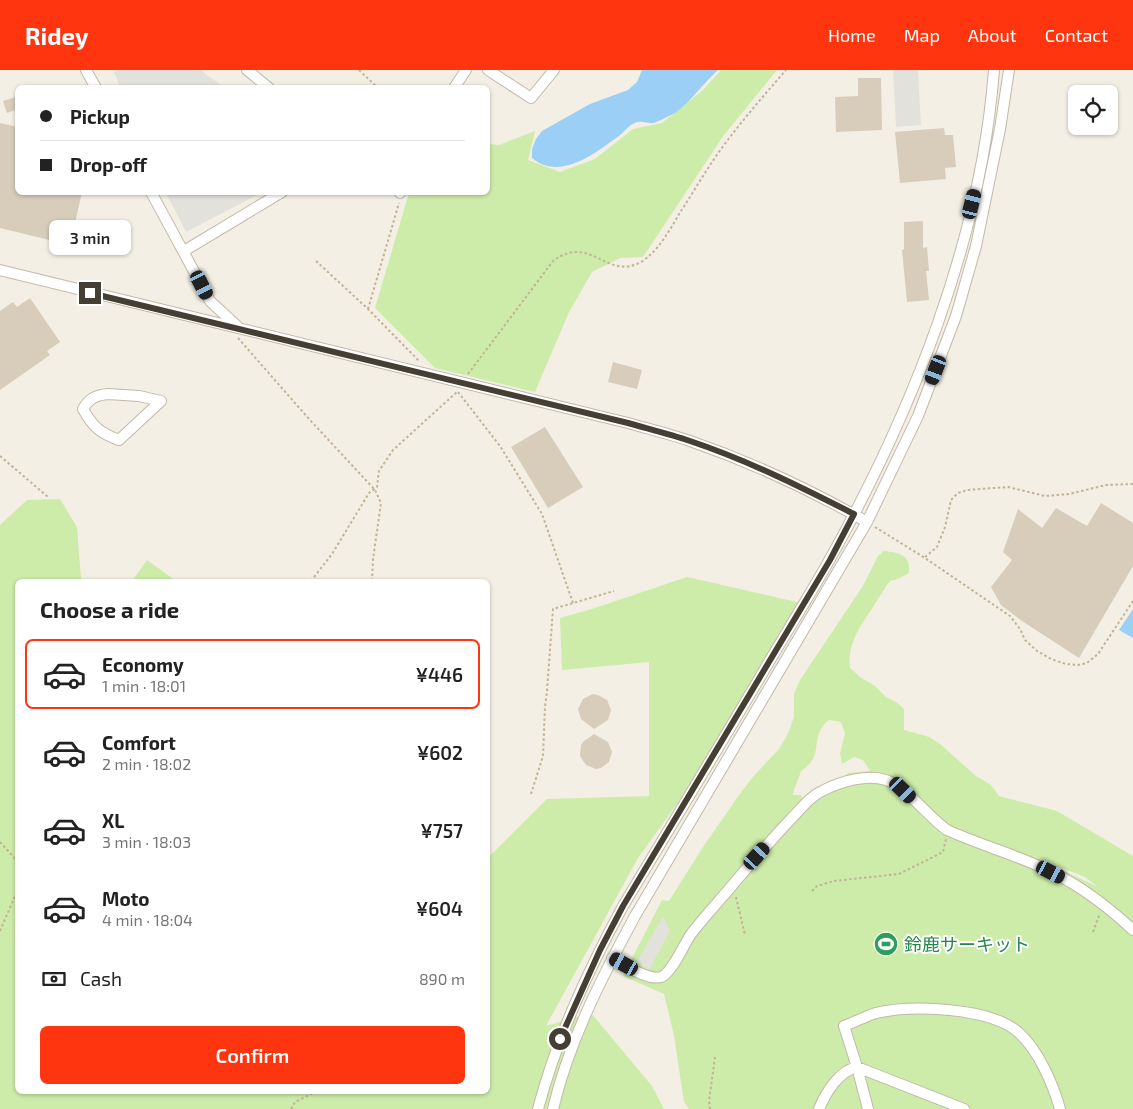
<!DOCTYPE html>
<html lang="en">
<head>
<meta charset="utf-8">
<style>
  body { margin:0; font-family:"Exo 2","Noto Sans JP",sans-serif; background:#f2f2f2; color:#222; height:100vh; display:flex; flex-direction:column; font-size:19px; white-space:nowrap }
  * { box-sizing:border-box; margin:0 }
  p { font-size:16px; color:#767676 }
  .icon { flex:none; width:28px; height:28px; fill:none; stroke:currentColor; stroke-width:2; stroke-linecap:round; stroke-linejoin:round }
  .map { position:relative; flex:1; overflow:hidden }
  .details { position:absolute; left:15px; top:509px; width:475px; height:515px; display:flex; flex-direction:column; background:#fff; border-radius:8px; box-shadow:0 1px 4px #0004 }
  .details>* { flex:none }
  .top-card { position:absolute; left:15px; top:15px; width:475px; height:110px; border-radius:8px; box-shadow:0 1px 4px #0004; display:grid; align-content:center; height:110px; padding:0 25px; background:#fff }
  .controls { position:absolute; left:1068px; top:15px; display:grid; gap:10px }
  .controls a { display:grid; place-items:center; width:50px; height:50px; border-radius:8px; background:#fff; box-shadow:0 1px 4px #0004; font-size:25px }
  .end { position:absolute; width:22px; height:22px; margin:-11px; border:6px solid #453e33; background:#fff; box-shadow:0 0 0 2px #fff }
  .from { border-radius:50% }
  .bubble { position:absolute; height:35px; border-radius:8px; background:#fff; box-shadow:0 1px 4px #0004; font-size:16px; font-weight:600; line-height:35px; text-align:center }
  .car { position:absolute; width:15px; height:30px; margin:-15px -8px; border-radius:6px; box-shadow:0 0 4px 1px #0007; background:linear-gradient(#222 24%,#8ab4d8 0 40%,#222 0 76%,#8ab4d8 0 86%,#222 0) }
  .top-card b { display:flex; align-items:center; gap:18px; height:48px; font-size:19px }
  .top-card b+b { border-top:1px solid #e0e0e0 }
  .top-card i { width:12px; height:12px; background:#222 }
  ul { padding:0; list-style:none }
  li { display:flex; align-items:center; gap:15px; height:70px; margin:0 10px 8px; padding:0 15px; border:2px solid transparent; border-radius:8px }
  li div { flex:1 }
  li b { display:block; font-size:19px }
  li em { font-style:normal; font-weight:600 }
  li.on { border-color:#ff350f }
  li>.icon { width:45px; height:45px; stroke-width:1.5 }
  h2 { padding:0 25px; font-size:22px; line-height:60px }
  .pay { display:flex; align-items:center; gap:12px; height:55px; padding:0 25px; font-size:19px }
  .pay p { margin-inline-start:auto }
  .cta { display:flex; gap:10px; margin-top:auto; padding:10px 25px }
  .cta a { flex:1; height:58px; border-radius:8px; background:#ff350f; color:#fff; font-size:20px; font-weight:600; line-height:58px; text-align:center }
  header { display:flex; align-items:center; gap:30px; box-sizing:border-box; height:70px; padding:0 25px; background:#ff350f; color:#fff }
  header strong { font-size:24px }
  nav { display:flex; gap:28px; margin-inline-start:auto; font-size:18px }
  .map>svg:first-child { display:block }
</style>
</head>
<body>
<header>
<strong>Ridey</strong>
<nav><a>Home</a><a>Map</a><a>About</a><a>Contact</a></nav>
</header>
<div class="map">
<svg width="1133" height="1039" viewBox="0 0 1133 1039">
  <rect width="100%" height="100%" fill="#f3efe4"/>
  <path fill="#cdeba9" fill-rule="evenodd" d="M 721,0 L 777,0 L 724,65 L 643,187 L 620,188 L 592,202 L 569,242 L 535,322 L 435,298 L 375,238 L 409,123 L 488,122 L 488,74 L 499,75 L 535,61 L 528,90 L 560,102 L 595,89 L 633,59 L 662,53 L 704,19 Z
    M 60,429 L 77,457 L 81,509 L 94,511 L 18,511 L 18,1021 L 488,1021 L 488,788 L 547,729 L 649,726 L 649,592 L 562,600 L 560,548 L 592,539 L 687,507 L 801,533 L 687,720 L 638,788 L 546,956 L 591,943 L 652,1016 L 664,1039 L 0,1039 L 0,455 L 27,430 Z
    M 884,481 C 900,483 911,485 909,503 L 900,508 L 890,511 C 883,520 877,531 871,540 C 859,558 847,575 850,598 L 860,607 L 875,616 L 886,627 L 896,632 L 904,639 L 904,660 L 929,667 L 940,674 L 976,706 L 991,715 L 999,726 L 1057,741 L 1133,786 L 1133,1039 L 689,1039 L 684,1032 L 674,966 L 664,924 L 623,906 L 662,830 L 669,831 L 703,777 L 737,728 L 752,708 L 779,679 L 788,664 L 794,647 L 794,624 L 800,610 L 863,516 L 878,486 ZM 829,650 L 841,652 L 845,663 L 840,683 L 842,694 L 854,687 L 863,690 L 870,701 L 849,703 L 812,722 L 803,731 L 801,725 L 793,725 C 794,718 799,708 801,701 C 826,686 808,666 829,650 ZM 1032,786 L 1085,807 L 1098,817 Z
    M 147,490 L 176,511 L 132,511 Z"/>
  <path fill="#e3e1dc" d="M 120,0 L 202,0 L 205,4 L 225,17 L 120,17 L 114,2 Z
    M 893,0 L 918,0 L 921,55 L 896,57 Z
    M 166,123 L 261,123 L 186,162 Z
    M 663,846 L 670,861 L 649,900 L 637,892 Z"/>
  <path fill="#9bcff5" d="M 642,0 L 718,0 C 703,13 691,32 675,43 C 671,45 657,52 654,53 C 647,54 642,50 635,53 C 630,54 625,61 620,65 C 597,82 560,112 532,88 L 532,79 L 536,69 L 542,61 L 590,34 L 628,20 L 637,12 Z
    M 1133,539 L 1133,568 L 1119,560 Z"/>
  <path fill="#d8cdbb" d="M 858,8 L 881,8 L 882,60 L 836,62 L 835,27 L 858,26 Z
    M 18,26 L 18,39 L 7,43 L 3,31 Z
    M 0,53 L 18,57 L 18,122 L 82,122 L 70,175 L 0,158 Z
    M 944,58 L 945,65 L 953,65 L 956,97 L 945,98 L 946,109 L 900,113 L 895,62 Z
    M 923,151 L 923,178 L 927,177 L 929,201 L 926,201 L 929,230 L 907,232 L 902,180 L 904,179 L 904,152 Z
    M 30,228 L 60,272 L 47,281 L 50,285 L 0,320 L 0,241 L 13,232 L 17,237 Z
    M 613,292 L 642,300 L 637,319 L 608,312 Z
    M 545,357 L 583,417 L 548,438 L 511,377 Z
    M 1101,433 L 1133,453 L 1133,496 L 1079,588 L 1022,551 L 1001,535 L 991,517 L 1012,490 L 1003,482 L 1018,439 L 1042,458 L 1056,438 L 1087,456 Z
    M 593,624 L 598,625 L 607,630 L 611,640 L 608,650 L 594,659 L 581,649 L 578,639 L 583,629 Z
    M 594,664 L 608,672 L 612,682 L 609,692 L 601,698 L 596,699 L 586,695 L 580,686 L 581,675 L 584,671 Z"/>
  <g fill="none" stroke-linecap="round" stroke-linejoin="round">
    <g stroke="#c2b9a9" stroke-width="12">
      <path id="minor" d="M 86,0 L 96,18
        M 247,0 L 269,18
        M 488,0 L 531,28 L 554,0
        M 454,18 L 466,0
        M 151,122 L 210,231 L 238,257
        M 400,123 L 400,122
        M 184,181 L 282,122
        M 0,200 L 628,353 C 649,359 670,364 690,371 C 751,392 811,420 867,452
        M 108,324 L 139,326 L 161,331 L 119,370 C 100,363 93,357 83,339 C 89,328 97,325 108,324 Z
        M 612,888 C 623,894 648,911 661,907 C 672,903 684,874 691,864 C 705,846 721,829 735,812 C 753,791 771,770 790,750 C 801,739 810,726 824,720 C 842,711 867,704 886,710 C 907,717 928,747 947,760 C 978,774 1010,783 1041,797 C 1076,812 1105,834 1133,860
        M 538,1039 C 557,967 588,901 623,836 C 668,761 714,685 759,609 C 782,569 807,530 830,489 C 912,342 981,170 994,0
        M 553,1039 C 569,971 602,907 635,846 L 867,452 L 918,346 L 956,246 L 976,176 L 1000,59 L 1009,0
        M 819,1039 C 826,1022 839,1001 857,997 L 964,1039
        M 868,1039 L 857,997 L 844,956 C 855,952 866,946 876,943 C 912,935 989,937 1018,962 C 1038,979 1053,1014 1060,1039"/>
    </g>
    <path stroke="#c2b396" stroke-width="2" stroke-dasharray="2.5 2.5" stroke-linecap="butt" d="M 359,0 L 378,18
      M 316,191 L 368,239 L 420,292
      M 368,239 L 399,133
      M 238,268 L 309,349 L 375,420 L 381,433 L 373,489 L 372,511
      M 468,304 L 553,191 C 591,163 606,211 641,192 C 659,181 670,159 681,141 C 696,118 710,93 727,71 C 746,46 766,23 786,0
      M 458,322 L 500,376 L 542,444 L 573,533
      M 0,386 L 48,427
      M 875,457 L 925,488 L 1010,546 L 1020,559 L 1025,570 L 1037,581 L 1051,589 L 1066,594 L 1078,595 L 1087,593 L 1098,584 L 1133,531
      M 925,487 L 937,477 L 945,457 L 951,430 L 958,423 L 967,420 L 1008,417 L 1045,426 L 1069,424 L 1106,415 L 1133,414
      M 311,511 L 332,484 L 369,423 L 377,417 L 379,401 L 393,380 L 458,321
      M 531,724 L 543,686 L 545,637 L 547,621 L 553,539 L 614,521
      M 0,772 L 18,792
      M 812,821 L 817,816 L 834,811 L 899,804 L 943,782 L 946,769
      M 736,827 L 745,865
      M 0,861 L 18,819
      M 1093,862 L 1100,843
      M 291,1039 L 295,1032 L 317,1021
      M 710,1039 L 709,1031 L 715,987"/>
    <use href="#minor" stroke="#fff" stroke-width="10"/>
  </g>
  <g fill="none" stroke-linecap="round" stroke-linejoin="round">
    <path stroke="#453e33" stroke-width="6" d="M 90,223 L 628,353 C 649,359 670,364 690,371 C 747,390 801,417 854,444 L 830,490 L 623,836 L 600,880 L 560,969"/>
  </g>
  <defs>
    <g id="stadium-disc" transform="scale(1.25)"><circle r="9.5" fill="#2e9e5b" stroke="#fff"/><path d="M0-5a6.5 5 0 1 0 0 10a6.5 5 0 1 0 0-10ZM-3.5-1.8h7v3.6h-7Z" fill="#fff"/></g>
  </defs>
  <g fill-rule="evenodd">
    <use href="#stadium-disc" x="886" y="874"/>
  </g>
  <g text-anchor="middle" dominant-baseline="central" stroke-width="4" stroke-linejoin="round" paint-order="stroke">
    <g font-size="18" fill="#27864d" stroke="#fff" text-anchor="start">
      <text x="904" y="874">鈴鹿サーキット</text>
    </g>
  </g>
</svg>
<div class="controls">
<a><svg class="icon" aria-label="locate" viewBox="0 0 24 24"><circle cx="12" cy="12" r="6"/><path d="M12 2v4M12 18v4M2 12h4M18 12h4"/></svg></a>
</div>
<i class="end from" style="left:560px;top:969px"></i>
<i class="end" style="left:90px;top:223px"></i>
<div class="bubble" style="left:49px;top:150px;width:82px">3 min</div>
<i class="car" style="left:972px;top:134px;rotate:14deg"></i>
<i class="car" style="left:202px;top:215px;rotate:153deg"></i>
<i class="car" style="left:936px;top:300px;rotate:201deg"></i>
<i class="car" style="left:903px;top:720px;rotate:134deg"></i>
<i class="car" style="left:757px;top:786px;rotate:42deg"></i>
<i class="car" style="left:1051px;top:802px;rotate:117deg"></i>
<i class="car" style="left:624px;top:894px;rotate:299deg"></i>
<div class="top-card">
<b><i class="from"></i>Pickup</b>
<b><i></i>Drop-off</b>
</div>
<section class="details">
<h2>Choose a ride</h2>
<ul>
<li class="on"><svg class="icon" aria-label="car" viewBox="0 0 24 24"><path d="M5 17H2v-5l4-1 3-4h7l3 4 3 1v5h-3M9 17h6M6 11h13"/><circle cx="7" cy="17" r="2"/><circle cx="17" cy="17" r="2"/></svg><div><b>Economy</b><p>1 min · 18:01</p></div><em>¥446</em></li>
<li><svg class="icon" aria-label="car" viewBox="0 0 24 24"><path d="M5 17H2v-5l4-1 3-4h7l3 4 3 1v5h-3M9 17h6M6 11h13"/><circle cx="7" cy="17" r="2"/><circle cx="17" cy="17" r="2"/></svg><div><b>Comfort</b><p>2 min · 18:02</p></div><em>¥602</em></li>
<li><svg class="icon" aria-label="car" viewBox="0 0 24 24"><path d="M5 17H2v-5l4-1 3-4h7l3 4 3 1v5h-3M9 17h6M6 11h13"/><circle cx="7" cy="17" r="2"/><circle cx="17" cy="17" r="2"/></svg><div><b>XL</b><p>3 min · 18:03</p></div><em>¥757</em></li>
<li><svg class="icon" aria-label="car" viewBox="0 0 24 24"><path d="M5 17H2v-5l4-1 3-4h7l3 4 3 1v5h-3M9 17h6M6 11h13"/><circle cx="7" cy="17" r="2"/><circle cx="17" cy="17" r="2"/></svg><div><b>Moto</b><p>4 min · 18:04</p></div><em>¥604</em></li>
</ul>
<div class="pay"><svg class="icon" aria-label="cash" viewBox="0 0 24 24"><path d="M3 7h18v10H3z"/><circle cx="12" cy="12" r="2"/></svg>Cash<p>890 m</p></div>
<div class="cta"><a>Confirm</a></div>
</section>
</div>
</body>
</html>
